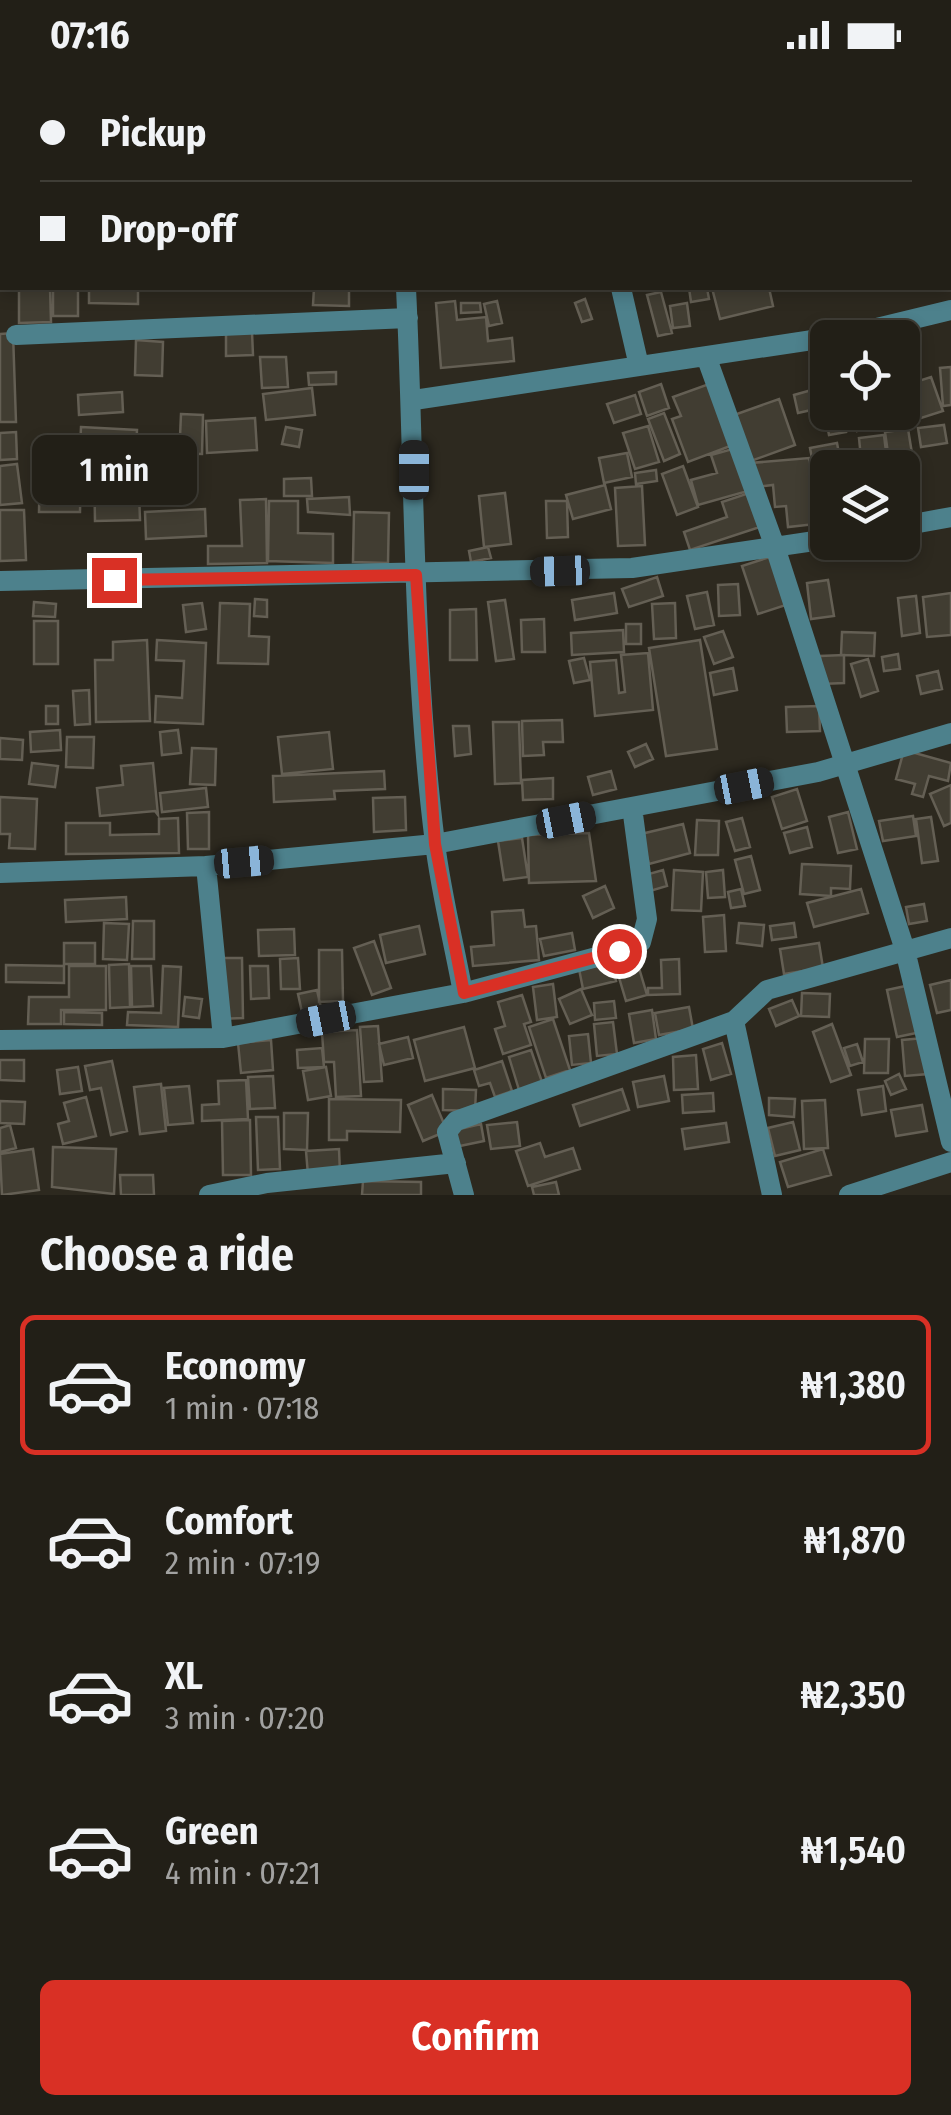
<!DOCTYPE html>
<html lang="en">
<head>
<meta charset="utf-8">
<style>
  body { margin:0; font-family:"Fira Sans Condensed",sans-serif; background:#2e2c24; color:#f1f3f6; height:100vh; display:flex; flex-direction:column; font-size:38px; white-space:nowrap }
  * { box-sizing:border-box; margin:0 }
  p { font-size:32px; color:#a2a2a1 }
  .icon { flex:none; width:55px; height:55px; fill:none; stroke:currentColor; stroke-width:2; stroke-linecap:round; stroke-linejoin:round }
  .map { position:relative; height:1125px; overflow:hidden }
  .details { display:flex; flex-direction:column; background:#221f17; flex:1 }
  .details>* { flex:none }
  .hud { position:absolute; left:0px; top:0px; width:952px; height:220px; box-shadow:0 5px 15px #0003,0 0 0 2px #3f3d36; display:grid; align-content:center; height:220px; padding:0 40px; background:#221f17 }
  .controls { position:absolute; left:810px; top:250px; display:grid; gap:20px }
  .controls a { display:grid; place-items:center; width:110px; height:110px; border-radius:15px; background:#221f17; box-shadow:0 5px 15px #0003,0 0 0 2px #3f3d36; font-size:50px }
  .end { position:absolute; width:45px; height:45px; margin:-22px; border:12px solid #d93025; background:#fff; box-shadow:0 0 0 5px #fff }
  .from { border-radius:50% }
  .bubble { position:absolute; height:70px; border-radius:15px; background:#221f17; box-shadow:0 5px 15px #0003,0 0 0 2px #3f3d36; font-size:32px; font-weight:600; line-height:70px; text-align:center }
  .car { position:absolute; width:30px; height:60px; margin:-30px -15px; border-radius:12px; box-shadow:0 0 8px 2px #0007; background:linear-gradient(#222 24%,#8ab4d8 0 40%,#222 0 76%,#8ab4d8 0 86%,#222 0) }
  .hud b { display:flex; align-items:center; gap:35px; height:95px; font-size:38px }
  .hud b+b { border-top:2px solid #3f3d36 }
  .hud i { width:25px; height:25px; background:#f1f3f6 }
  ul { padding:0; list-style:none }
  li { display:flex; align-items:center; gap:30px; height:140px; margin:0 20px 15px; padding:0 20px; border:5px solid transparent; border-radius:15px }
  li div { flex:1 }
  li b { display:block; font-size:38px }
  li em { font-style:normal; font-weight:600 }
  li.on { border-color:#d93025 }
  li>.icon { width:90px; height:90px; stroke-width:1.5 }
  h2 { padding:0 40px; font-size:45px; line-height:120px }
  .action { display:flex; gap:20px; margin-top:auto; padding:20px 40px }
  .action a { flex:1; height:115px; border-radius:15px; background:#d93025; color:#fff; font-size:40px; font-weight:600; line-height:115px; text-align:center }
  .status { display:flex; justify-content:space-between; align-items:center; height:70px; padding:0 50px; background:#221f17; direction:ltr }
  .status svg { height:28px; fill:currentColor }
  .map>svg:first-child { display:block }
</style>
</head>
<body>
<div class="status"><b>07:16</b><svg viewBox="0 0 49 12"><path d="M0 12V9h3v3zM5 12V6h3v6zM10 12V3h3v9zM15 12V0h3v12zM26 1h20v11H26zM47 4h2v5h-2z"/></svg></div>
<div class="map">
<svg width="951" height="1125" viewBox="0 0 951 1125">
  <rect width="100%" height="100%" fill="#2d291f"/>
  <path fill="#413d32" stroke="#645f54" stroke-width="2.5" d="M 50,218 L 51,252 L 19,253 L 19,219 Z
    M 53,218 L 78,218 L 78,246 L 53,246 Z
    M 89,218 L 138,218 L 138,234 L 89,233 Z
    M 314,218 L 349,218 L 349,236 L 313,235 Z
    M 689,218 L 707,218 L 709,229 L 691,232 Z
    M 712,218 L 769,218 L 773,236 L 720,249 Z
    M 661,222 L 672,263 L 658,266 L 647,225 Z
    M 585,229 L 592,249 L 582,252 L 575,233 Z
    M 455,231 L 457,250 L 486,247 L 488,271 L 512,268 L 514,291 L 441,298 L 436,233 Z
    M 497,231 L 502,253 L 489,256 L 484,234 Z
    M 461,233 L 480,233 L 481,242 L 461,243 Z
    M 687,233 L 690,256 L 673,258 L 670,236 Z
    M 252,262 L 253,285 L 226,286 L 226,263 Z
    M 13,263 L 16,352 L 0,352 L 0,264 Z
    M 136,270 L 163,272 L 162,306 L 135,305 Z
    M 828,282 L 828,322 L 819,324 L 810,287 Z
    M 913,283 L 917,306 L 902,308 L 902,285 Z
    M 260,287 L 286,287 L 288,317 L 262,318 Z
    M 951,297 L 951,335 L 943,336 L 940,298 Z
    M 336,302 L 336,314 L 309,315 L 308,303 Z
    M 931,307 L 943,341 L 918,349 L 906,315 Z
    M 661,314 L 669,338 L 647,346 L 639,322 Z
    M 709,314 L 733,375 L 688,392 L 672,349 L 681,346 L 673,327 Z
    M 312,318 L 315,345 L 266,350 L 263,324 Z
    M 815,319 L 820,338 L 798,343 L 794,325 Z
    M 905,320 L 910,353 L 880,358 L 878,342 L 902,342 Z
    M 122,322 L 123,342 L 79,345 L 78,325 Z
    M 635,325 L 641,344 L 614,353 L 607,334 Z
    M 779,329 L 795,375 L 751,391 L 734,345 Z
    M 828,332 L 828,342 L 842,342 L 846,362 L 829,365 L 823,333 Z
    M 853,342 L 875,342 L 878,356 L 857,361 Z
    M 664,343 L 680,384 L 664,391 L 648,349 Z
    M 181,344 L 203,345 L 202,384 L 164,383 L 165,366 L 180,367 Z
    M 255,348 L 257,380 L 207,383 L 206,351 Z
    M 944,355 L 947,373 L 921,377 L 918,358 Z
    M 648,356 L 659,392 L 635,399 L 623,363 Z
    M 81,357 L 137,360 L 136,383 L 80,381 Z
    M 286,357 L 302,360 L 299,377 L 282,374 Z
    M 908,359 L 916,408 L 902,410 L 902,398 L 890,398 L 885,362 Z
    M 16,362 L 17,389 L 0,390 L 0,363 Z
    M 884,365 L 888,398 L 862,398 L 859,368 Z
    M 837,373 L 841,394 L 814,399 L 810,378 Z
    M 736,378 L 748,421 L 698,435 L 691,410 L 717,403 L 711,385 Z
    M 627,383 L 632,407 L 604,413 L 599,388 Z
    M 809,388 L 816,454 L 788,457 L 786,436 L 775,437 L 773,415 L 754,417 L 751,393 Z
    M 40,390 L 81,391 L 80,442 L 39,442 Z
    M 17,394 L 22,433 L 0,435 L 0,396 Z
    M 138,395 L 140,450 L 95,451 L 94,396 Z
    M 683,396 L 698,437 L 677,445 L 662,404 Z
    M 828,398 L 828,431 L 821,431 L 820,399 Z
    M 656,400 L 657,411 L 636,414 L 635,403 Z
    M 311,408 L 312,426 L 284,426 L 284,409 Z
    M 605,415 L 611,439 L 573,449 L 566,425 Z
    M 642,416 L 645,475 L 618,476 L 615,418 Z
    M 505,423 L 511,474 L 484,477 L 479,426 Z
    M 749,423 L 760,457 L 690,480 L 684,462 L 727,447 L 722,432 Z
    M 349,427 L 350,445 L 308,442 L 307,429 Z
    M 266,429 L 267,493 L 208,494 L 208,476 L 242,476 L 240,430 Z
    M 269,431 L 298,431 L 298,463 L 333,464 L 333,493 L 268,491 Z
    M 546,431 L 567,431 L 568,467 L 547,468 Z
    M 205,439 L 206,466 L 146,469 L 145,442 Z
    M 0,440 L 24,440 L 26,490 L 0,491 Z
    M 354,442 L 389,443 L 388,493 L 353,492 Z
    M 488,477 L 491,488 L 471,492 L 469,481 Z
    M 773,486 L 789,534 L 758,544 L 742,496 Z
    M 657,507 L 663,526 L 629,537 L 622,519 Z
    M 828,510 L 834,546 L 811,549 L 807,513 Z
    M 738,514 L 740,545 L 719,546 L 718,515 Z
    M 707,522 L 714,555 L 695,559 L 687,526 Z
    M 614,523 L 617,543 L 575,550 L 572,530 Z
    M 951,523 L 951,565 L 927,567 L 923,527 Z
    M 916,526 L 920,563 L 902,566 L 898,528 Z
    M 255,529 L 267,530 L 267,547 L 254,546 Z
    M 505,530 L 514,589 L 496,591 L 488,532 Z
    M 34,532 L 56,534 L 55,547 L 33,546 Z
    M 202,533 L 206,559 L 186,562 L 183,535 Z
    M 220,533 L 250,534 L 249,566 L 269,567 L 268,594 L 218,593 Z
    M 675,533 L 676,568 L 654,569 L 652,534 Z
    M 476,539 L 477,590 L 450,590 L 450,540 Z
    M 544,549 L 545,582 L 522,582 L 521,550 Z
    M 34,551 L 58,551 L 58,594 L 34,594 Z
    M 626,554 L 641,554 L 641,574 L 626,574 Z
    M 623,560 L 624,582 L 572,585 L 571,563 Z
    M 723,561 L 733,587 L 714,594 L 704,567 Z
    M 842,562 L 875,563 L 874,586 L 841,585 Z
    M 147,570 L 150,651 L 96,652 L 95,590 L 113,590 L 113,572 Z
    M 157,570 L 206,573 L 203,654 L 155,652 L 156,626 L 182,628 L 184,591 L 156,590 Z
    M 700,570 L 717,679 L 666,686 L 649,578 Z
    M 648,583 L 653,640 L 595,646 L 590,592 L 616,590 L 619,623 L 625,622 L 621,585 Z
    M 898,584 L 900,599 L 884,601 L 882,587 Z
    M 844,585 L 844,613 L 821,614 L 820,586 Z
    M 584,588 L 590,610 L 574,613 L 569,591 Z
    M 868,589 L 878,621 L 861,627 L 851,594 Z
    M 733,598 L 737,620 L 714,625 L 710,603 Z
    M 938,601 L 942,619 L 921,624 L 917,606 Z
    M 89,620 L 90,654 L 75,655 L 73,621 Z
    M 46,636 L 58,636 L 58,654 L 46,654 Z
    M 819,636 L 820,661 L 787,662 L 786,637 Z
    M 562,650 L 563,672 L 543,672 L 544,685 L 523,686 L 522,651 Z
    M 493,652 L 519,652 L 521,713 L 495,714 Z
    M 453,656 L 469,656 L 471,684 L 455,686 Z
    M 60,660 L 61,680 L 31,682 L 30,662 Z
    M 178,660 L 181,683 L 162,685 L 160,662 Z
    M 329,662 L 333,699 L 282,704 L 278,667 Z
    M 67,667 L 94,667 L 93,698 L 66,697 Z
    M 0,668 L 23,670 L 22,690 L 0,689 Z
    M 646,674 L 653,689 L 635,697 L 628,682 Z
    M 192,678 L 216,679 L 215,715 L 190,714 Z
    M 904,680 L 951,693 L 948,711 L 929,706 L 923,727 L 912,724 L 915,714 L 896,709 Z
    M 32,693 L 58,696 L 55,717 L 29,714 Z
    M 153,693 L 158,745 L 155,741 L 100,746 L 97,718 L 123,715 L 121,696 Z
    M 384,701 L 385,719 L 334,721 L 335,729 L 274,732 L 273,706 Z
    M 611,701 L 616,719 L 593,725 L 588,707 Z
    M 553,708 L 553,729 L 523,730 L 522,710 Z
    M 951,715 L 951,753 L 944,756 L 930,724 Z
    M 206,718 L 208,737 L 162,742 L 160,723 Z
    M 797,719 L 807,751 L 782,759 L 772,727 Z
    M 0,727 L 37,729 L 35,779 L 9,778 L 10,764 L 0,764 Z
    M 405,727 L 406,760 L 374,762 L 373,728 Z
    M 209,742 L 209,779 L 188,779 L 187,743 Z
    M 848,742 L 857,779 L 838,783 L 829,747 Z
    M 913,746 L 916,766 L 883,771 L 879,751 Z
    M 931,747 L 938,791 L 922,793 L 916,749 Z
    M 178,748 L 179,783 L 66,784 L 66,753 L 110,753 L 110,765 L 159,764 L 159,749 Z
    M 742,748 L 750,777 L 735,781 L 726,752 Z
    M 697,750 L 719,751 L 718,785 L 695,785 Z
    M 683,754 L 690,783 L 649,794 L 641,764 Z
    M 807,757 L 812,777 L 790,783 L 784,763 Z
    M 589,763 L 596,811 L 529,813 L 528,765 Z
    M 522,768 L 528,807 L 504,810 L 498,771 Z
    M 751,786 L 760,820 L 744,824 L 735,790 Z
    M 802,794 L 851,796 L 850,819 L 831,818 L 831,826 L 800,824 Z
    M 663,800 L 667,816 L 650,821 L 645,805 Z
    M 674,800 L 703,802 L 701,841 L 672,840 Z
    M 723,800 L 725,827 L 708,828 L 706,802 Z
    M 605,816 L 614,838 L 593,848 L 583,826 Z
    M 741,819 L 745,836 L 731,838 L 728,822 Z
    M 861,819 L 868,843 L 814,857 L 807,833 Z
    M 126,827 L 127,849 L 66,852 L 65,830 Z
    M 924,834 L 927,851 L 909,854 L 906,837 Z
    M 523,840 L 525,857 L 536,856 L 539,890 L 473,896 L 471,877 L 494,875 L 492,842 Z
    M 724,845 L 726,881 L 705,882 L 703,847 Z
    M 133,851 L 154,851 L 154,889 L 132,889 Z
    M 104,853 L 129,854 L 127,890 L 103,889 Z
    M 739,853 L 764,855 L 762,876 L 737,873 Z
    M 794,853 L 796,867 L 772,870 L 770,856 Z
    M 419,856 L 425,884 L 386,893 L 380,865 Z
    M 294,859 L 295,885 L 259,886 L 258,860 Z
    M 572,863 L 575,880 L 544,886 L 540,869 Z
    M 374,871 L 391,918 L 372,925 L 354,878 Z
    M 64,873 L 95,873 L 95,894 L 64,894 Z
    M 819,873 L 823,898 L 784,904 L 780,879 Z
    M 319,880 L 342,880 L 343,931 L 319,932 Z
    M 216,888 L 242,888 L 243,948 L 218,949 Z
    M 298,888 L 300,919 L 281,919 L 280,889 Z
    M 679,889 L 680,924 L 648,925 L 648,918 L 662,918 L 661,890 Z
    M 612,891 L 616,911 L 583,919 L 579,899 Z
    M 129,894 L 130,937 L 110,938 L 109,895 Z
    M 6,895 L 64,896 L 64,913 L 6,912 Z
    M 69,896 L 106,896 L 106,940 L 61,940 L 61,954 L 28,954 L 29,927 L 69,927 Z
    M 131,896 L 151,896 L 153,936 L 132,937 Z
    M 163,896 L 181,897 L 178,957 L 127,955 L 128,942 L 161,943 Z
    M 250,896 L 268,896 L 269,928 L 251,929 Z
    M 639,898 L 647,925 L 626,931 L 618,904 Z
    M 951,910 L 951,940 L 937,943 L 930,915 Z
    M 553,914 L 557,947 L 537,950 L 533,917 Z
    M 910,915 L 921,962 L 897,967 L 887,920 Z
    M 581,919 L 592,945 L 570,954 L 559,929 Z
    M 317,920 L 321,938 L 302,942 L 298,924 Z
    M 802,923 L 830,924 L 829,947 L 801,946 Z
    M 522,925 L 531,952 L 524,954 L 531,975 L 503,984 L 495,959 L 505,956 L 498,932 Z
    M 185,927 L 202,929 L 199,948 L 183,946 Z
    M 792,930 L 799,946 L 776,956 L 769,939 Z
    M 614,931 L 616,948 L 595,950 L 594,933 Z
    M 689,937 L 693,959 L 659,965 L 655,943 Z
    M 652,940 L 656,969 L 634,973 L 629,944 Z
    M 64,942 L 102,943 L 102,955 L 64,954 Z
    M 553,949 L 570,1000 L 546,1008 L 529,957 Z
    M 613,952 L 617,984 L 597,986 L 594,954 Z
    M 832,954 L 851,1005 L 831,1012 L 813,962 Z
    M 378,956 L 382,1011 L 364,1012 L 360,957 Z
    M 464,957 L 475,998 L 425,1011 L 414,970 Z
    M 357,960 L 361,1026 L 336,1027 L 334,992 L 324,992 L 322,962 Z
    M 588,964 L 591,993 L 572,995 L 569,966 Z
    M 408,967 L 413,988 L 384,995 L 379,974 Z
    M 924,968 L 928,1004 L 905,1006 L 902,970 Z
    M 865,969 L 889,969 L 888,1003 L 864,1003 Z
    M 271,970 L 273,1000 L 241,1003 L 238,973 Z
    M 722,973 L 731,1004 L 711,1010 L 703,979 Z
    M 857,974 L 863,992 L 850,996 L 844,978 Z
    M 322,978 L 324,997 L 298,998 L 297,980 Z
    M 531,980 L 542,1012 L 519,1020 L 509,987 Z
    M 696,985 L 698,1019 L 674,1020 L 673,987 Z
    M 0,990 L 24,990 L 24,1011 L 0,1010 Z
    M 112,991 L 127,1061 L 111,1065 L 101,1018 L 90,1020 L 85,996 Z
    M 502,991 L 512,1021 L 495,1027 L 490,1013 L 479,1016 L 474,1000 Z
    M 78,997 L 82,1021 L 60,1024 L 57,1000 Z
    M 326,997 L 331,1026 L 308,1030 L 303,1001 Z
    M 899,1004 L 906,1019 L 891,1025 L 885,1011 Z
    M 273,1006 L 275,1038 L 250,1039 L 248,1007 Z
    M 664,1006 L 669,1031 L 638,1037 L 633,1012 Z
    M 246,1010 L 248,1049 L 202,1051 L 202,1035 L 219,1034 L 218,1011 Z
    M 161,1014 L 166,1061 L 140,1064 L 134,1017 Z
    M 189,1016 L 193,1053 L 168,1055 L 164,1018 Z
    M 883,1016 L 886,1041 L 862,1045 L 858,1020 Z
    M 443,1019 L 476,1020 L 475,1041 L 443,1040 Z
    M 622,1019 L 629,1040 L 580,1056 L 573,1035 Z
    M 713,1023 L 714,1041 L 683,1043 L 682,1025 Z
    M 432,1025 L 447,1061 L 423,1071 L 408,1035 Z
    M 86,1027 L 96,1066 L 63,1074 L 58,1054 L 69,1051 L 64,1033 Z
    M 769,1028 L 795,1029 L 794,1047 L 769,1045 Z
    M 329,1029 L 401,1030 L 400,1062 L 347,1061 L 347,1070 L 329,1070 Z
    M 825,1030 L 828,1078 L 804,1079 L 802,1031 Z
    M 0,1031 L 25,1032 L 24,1054 L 0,1053 Z
    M 922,1035 L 927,1061 L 896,1066 L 891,1040 Z
    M 284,1043 L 308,1043 L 307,1080 L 284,1079 Z
    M 256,1047 L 278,1047 L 280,1099 L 258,1100 Z
    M 250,1050 L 251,1105 L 223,1105 L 222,1051 Z
    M 517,1052 L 520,1076 L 491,1079 L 487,1055 Z
    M 793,1052 L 800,1080 L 775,1086 L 768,1058 Z
    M 726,1053 L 729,1072 L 685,1079 L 682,1059 Z
    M 481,1054 L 484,1071 L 455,1077 L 451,1061 Z
    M 10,1055 L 16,1078 L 0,1082 L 0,1058 Z
    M 540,1073 L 545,1087 L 573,1078 L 580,1099 L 528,1116 L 516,1081 Z
    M 53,1077 L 116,1079 L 114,1124 L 52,1117 Z
    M 33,1079 L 39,1120 L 2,1125 L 0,1084 Z
    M 339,1079 L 340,1103 L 308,1105 L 306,1081 Z
    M 823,1079 L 831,1105 L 788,1117 L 780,1092 Z
    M 120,1105 L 153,1105 L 154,1125 L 121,1125 Z
    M 363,1111 L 421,1112 L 421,1125 L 362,1125 Z
    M 556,1112 L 559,1125 L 534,1125 L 532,1117 Z"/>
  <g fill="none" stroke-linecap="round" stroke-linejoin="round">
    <path stroke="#4d818c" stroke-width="20" d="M 214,0 L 214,2
      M 390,0 L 391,2
      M 573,0 L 573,2
      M 950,25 L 951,25
      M 406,218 C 415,402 412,590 435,773 C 441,823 454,873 463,923
      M 621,218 L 639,296
      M 16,265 L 408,248
      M 706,286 L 775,477 L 905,880 L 951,1072
      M 414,330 L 852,264 L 951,240
      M 902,456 L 951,447
      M 0,511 L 632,498 L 828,469
      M 206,796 L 223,968
      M 0,803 L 206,796 L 435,774 L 818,702 L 951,663
      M 734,951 L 772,1125
      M 0,970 L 223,968 L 463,923 L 619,881 L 641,872 L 647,849 L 632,737
      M 209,1125 L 267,1113 L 456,1093
      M 464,1125 L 447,1062 L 456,1051 L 734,951 L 767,920 L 951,868
      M 849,1125 L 951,1092"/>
  </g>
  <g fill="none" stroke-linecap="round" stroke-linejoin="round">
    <path stroke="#d93025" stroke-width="12" d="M 114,510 L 416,505 L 435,774 L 464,923 L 619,881"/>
  </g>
</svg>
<div class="controls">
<a><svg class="icon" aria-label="locate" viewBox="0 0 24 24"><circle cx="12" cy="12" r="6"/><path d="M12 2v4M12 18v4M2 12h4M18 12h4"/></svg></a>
<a><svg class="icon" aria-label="layers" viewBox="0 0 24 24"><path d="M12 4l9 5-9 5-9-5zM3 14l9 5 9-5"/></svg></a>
</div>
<i class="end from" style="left:619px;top:881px"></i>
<i class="end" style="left:114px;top:510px"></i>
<div class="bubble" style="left:32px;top:365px;width:165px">1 min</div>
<i class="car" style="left:414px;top:400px;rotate:0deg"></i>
<i class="car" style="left:560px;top:501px;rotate:268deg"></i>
<i class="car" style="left:744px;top:716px;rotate:79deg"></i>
<i class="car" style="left:566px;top:750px;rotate:79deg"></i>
<i class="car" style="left:244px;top:792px;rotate:85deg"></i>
<i class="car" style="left:326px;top:949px;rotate:259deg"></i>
<div class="hud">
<b><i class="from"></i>Pickup</b>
<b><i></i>Drop-off</b>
</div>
</div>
<section class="details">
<h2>Choose a ride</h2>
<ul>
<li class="on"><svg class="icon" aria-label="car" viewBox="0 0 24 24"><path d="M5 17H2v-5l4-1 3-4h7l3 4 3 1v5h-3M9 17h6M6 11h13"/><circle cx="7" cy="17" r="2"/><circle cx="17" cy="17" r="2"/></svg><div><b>Economy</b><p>1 min · 07:18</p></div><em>₦1,380</em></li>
<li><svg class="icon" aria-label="car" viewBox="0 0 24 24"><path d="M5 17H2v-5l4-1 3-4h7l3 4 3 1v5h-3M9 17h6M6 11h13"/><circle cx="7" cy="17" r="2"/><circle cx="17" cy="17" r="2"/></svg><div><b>Comfort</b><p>2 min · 07:19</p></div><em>₦1,870</em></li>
<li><svg class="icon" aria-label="car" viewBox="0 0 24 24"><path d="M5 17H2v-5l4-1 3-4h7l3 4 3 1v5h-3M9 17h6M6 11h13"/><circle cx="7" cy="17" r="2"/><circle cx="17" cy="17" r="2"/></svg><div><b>XL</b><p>3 min · 07:20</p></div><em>₦2,350</em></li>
<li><svg class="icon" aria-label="car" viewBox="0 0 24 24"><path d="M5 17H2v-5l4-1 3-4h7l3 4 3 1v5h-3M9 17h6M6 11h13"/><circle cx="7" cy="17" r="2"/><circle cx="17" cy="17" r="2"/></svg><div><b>Green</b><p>4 min · 07:21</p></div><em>₦1,540</em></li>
</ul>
<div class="action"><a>Confirm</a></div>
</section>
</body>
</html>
